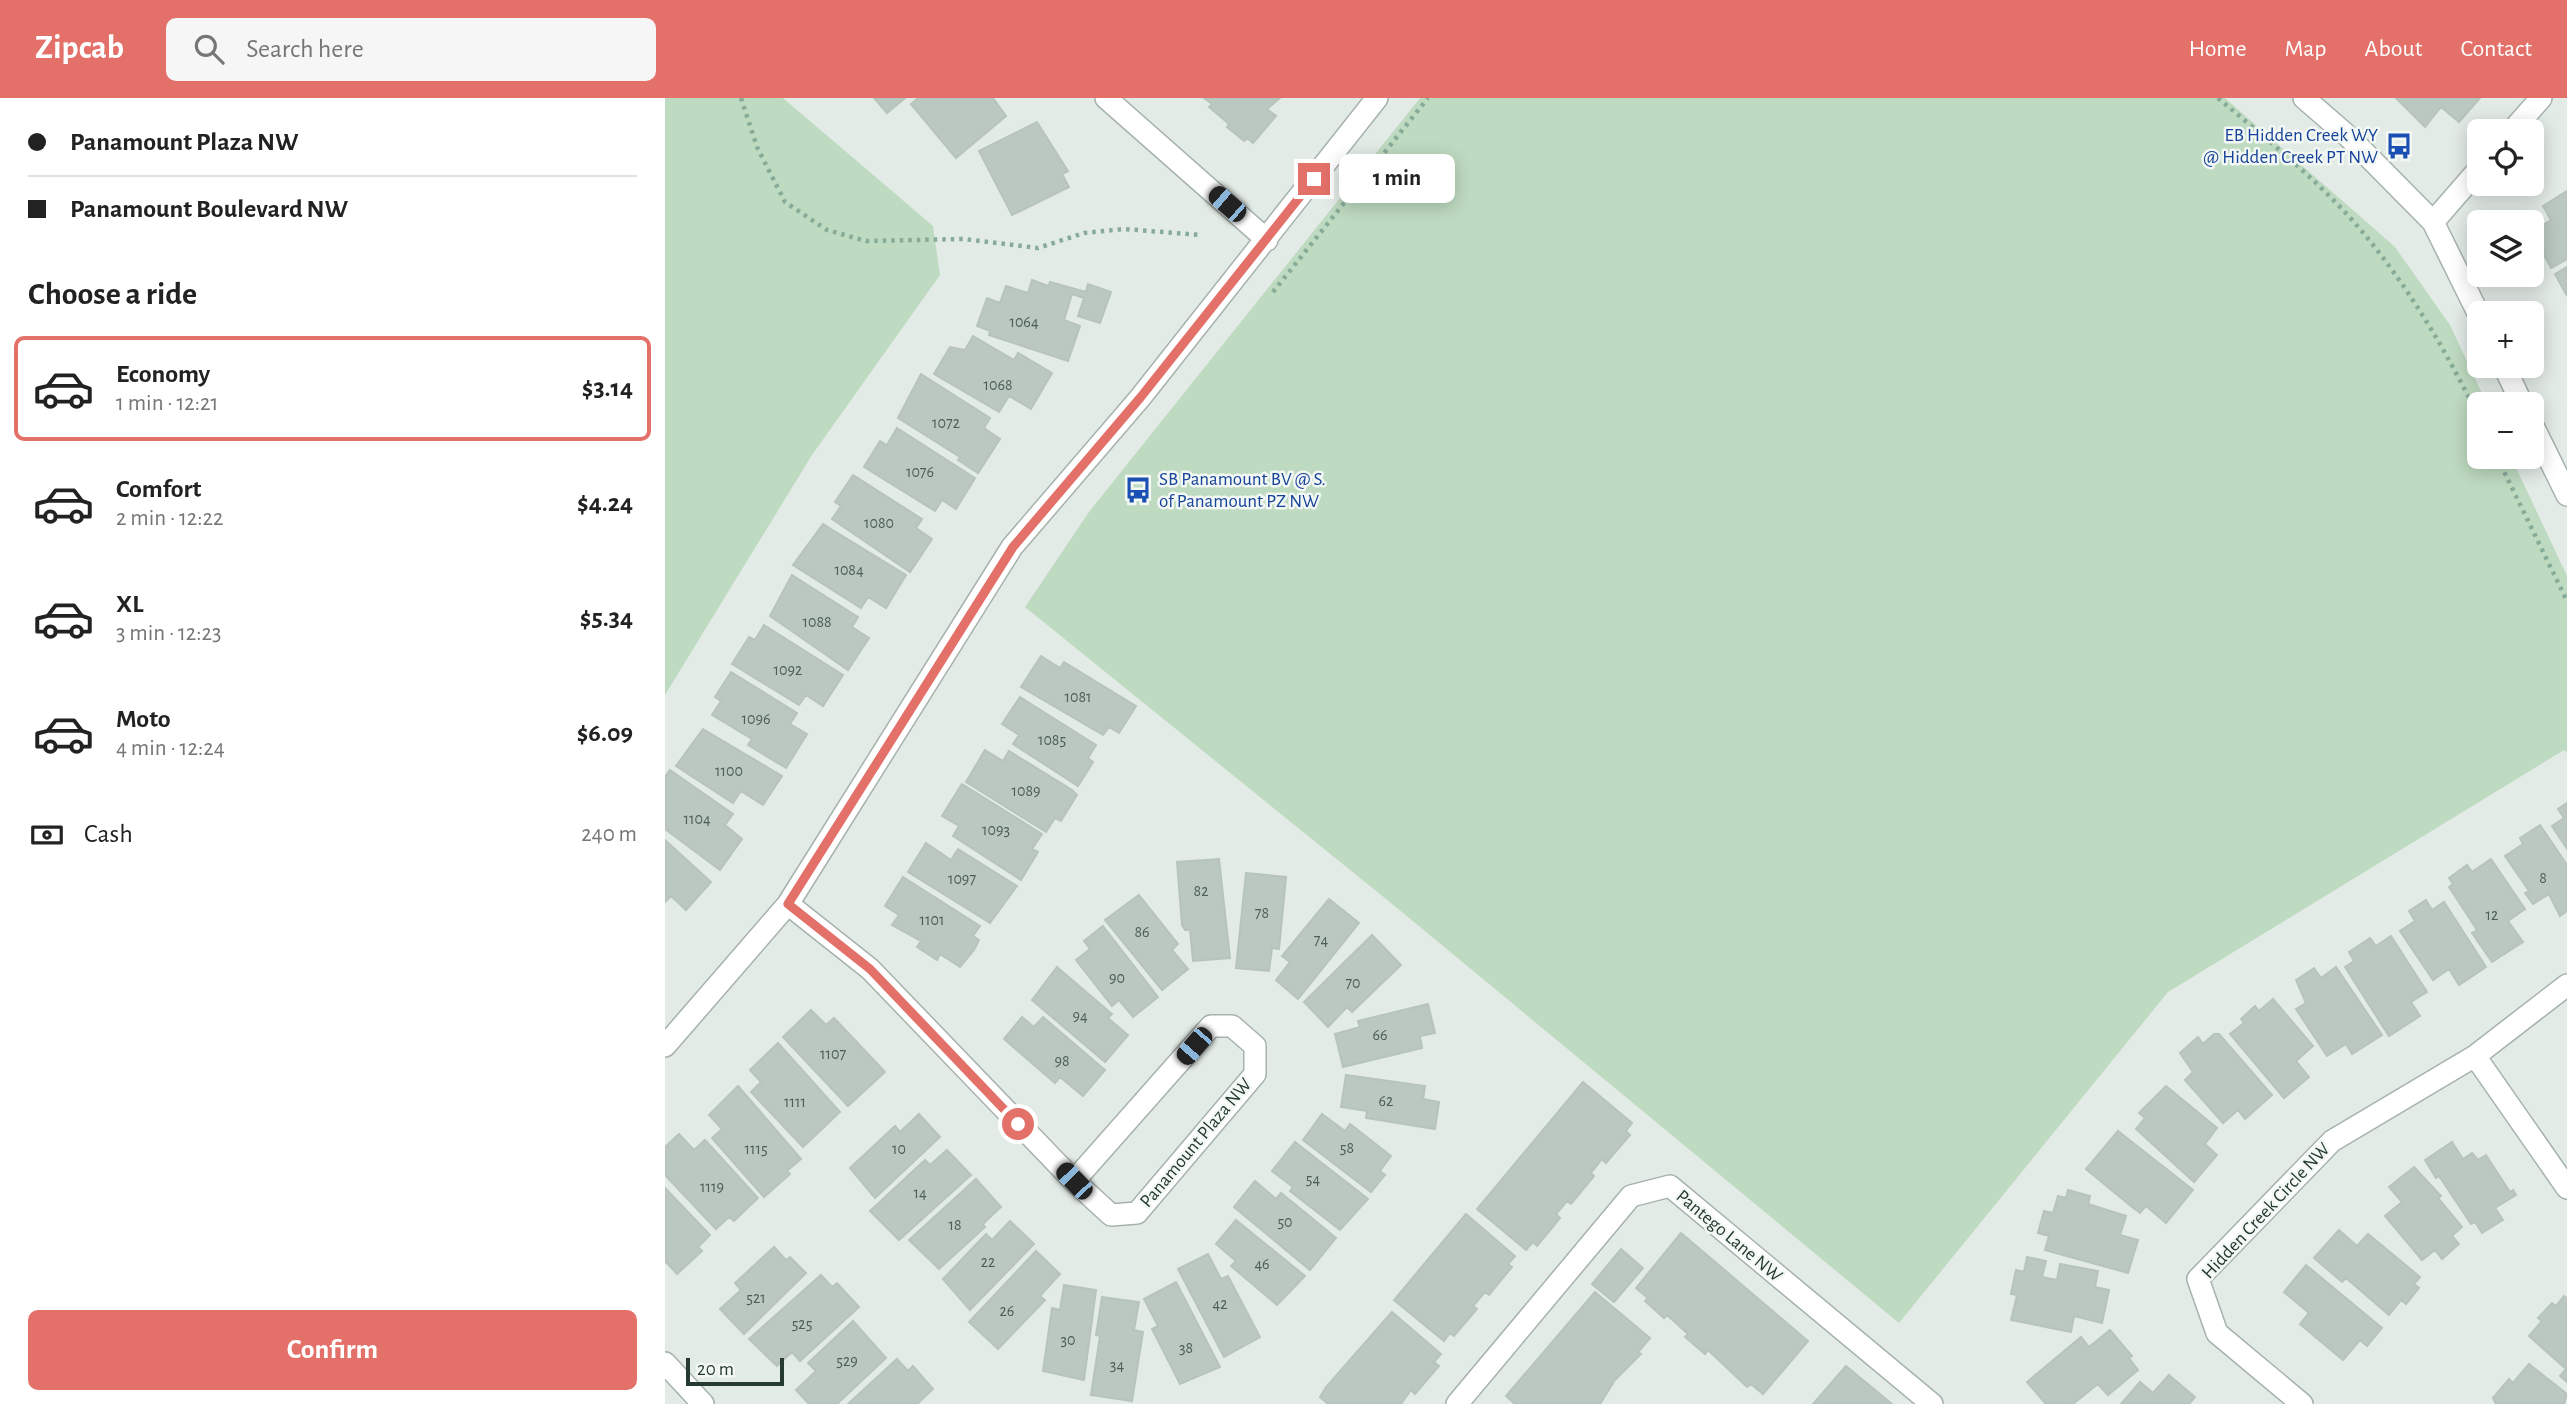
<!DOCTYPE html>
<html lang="en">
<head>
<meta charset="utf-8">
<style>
  body { margin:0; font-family:"Alegreya Sans",sans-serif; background:#f6f6f6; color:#222; height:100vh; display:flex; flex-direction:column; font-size:26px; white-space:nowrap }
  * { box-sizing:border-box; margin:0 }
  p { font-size:23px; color:#767676 }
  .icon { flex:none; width:38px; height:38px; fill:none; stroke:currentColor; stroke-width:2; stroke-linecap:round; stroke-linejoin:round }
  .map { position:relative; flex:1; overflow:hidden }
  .details { display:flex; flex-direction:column; background:#fff; width:665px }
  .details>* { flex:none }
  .top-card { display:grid; align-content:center; height:154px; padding:0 28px; background:#fff }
  .fabs { position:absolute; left:1802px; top:21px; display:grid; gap:14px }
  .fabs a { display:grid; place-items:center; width:77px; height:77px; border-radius:10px; background:#fff; box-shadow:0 4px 18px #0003; font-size:35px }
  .scale { position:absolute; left:21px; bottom:18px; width:98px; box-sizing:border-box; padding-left:7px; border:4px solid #253a30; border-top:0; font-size:19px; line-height:24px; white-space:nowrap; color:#253a30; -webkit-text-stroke:5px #f3f8f5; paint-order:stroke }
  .end { position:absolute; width:32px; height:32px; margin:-16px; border:9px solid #e37069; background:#fff; box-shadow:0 0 0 4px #fff }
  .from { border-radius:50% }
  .bubble { position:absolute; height:49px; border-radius:10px; background:#fff; box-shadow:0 4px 18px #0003; font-size:23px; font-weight:700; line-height:49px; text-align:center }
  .car { position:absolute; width:21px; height:42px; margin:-21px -10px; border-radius:9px; box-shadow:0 0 5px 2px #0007; background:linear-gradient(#222 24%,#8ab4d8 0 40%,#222 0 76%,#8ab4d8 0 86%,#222 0) }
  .top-card b { display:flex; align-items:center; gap:24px; height:66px; font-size:26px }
  .top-card b+b { border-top:2px solid #e0e0e0 }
  .top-card i { width:18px; height:18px; background:#222 }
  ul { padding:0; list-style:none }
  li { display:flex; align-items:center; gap:21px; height:105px; margin:0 14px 10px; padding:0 14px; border:4px solid transparent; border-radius:10px }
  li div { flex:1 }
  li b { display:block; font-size:26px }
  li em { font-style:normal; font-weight:700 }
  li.active { border-color:#e37069 }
  li>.icon { width:63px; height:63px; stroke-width:1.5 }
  h2 { padding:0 28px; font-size:32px; line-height:84px }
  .pay { display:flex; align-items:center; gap:18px; height:77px; padding:0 28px; font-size:26px }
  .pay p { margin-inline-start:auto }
  .cta { display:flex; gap:14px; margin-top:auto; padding:14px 28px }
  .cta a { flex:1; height:80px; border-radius:10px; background:#e37069; color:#fff; font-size:28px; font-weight:700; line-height:80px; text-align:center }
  header { display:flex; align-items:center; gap:42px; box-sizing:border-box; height:98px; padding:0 35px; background:#e37069; color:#fff }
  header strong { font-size:33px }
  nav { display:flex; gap:38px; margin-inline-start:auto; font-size:24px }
  .search { width:490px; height:63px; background:#f6f6f6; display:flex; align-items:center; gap:18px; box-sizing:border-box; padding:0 24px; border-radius:10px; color:#767676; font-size:26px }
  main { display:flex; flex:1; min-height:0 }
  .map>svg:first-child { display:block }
</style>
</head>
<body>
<header>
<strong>Zipcab</strong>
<div class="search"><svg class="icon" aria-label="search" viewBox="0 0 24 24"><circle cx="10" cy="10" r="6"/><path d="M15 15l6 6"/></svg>Search here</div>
<nav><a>Home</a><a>Map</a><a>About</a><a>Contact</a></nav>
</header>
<main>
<section class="details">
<div class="top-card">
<b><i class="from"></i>Panamount Plaza NW</b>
<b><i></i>Panamount Boulevard NW</b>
</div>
<h2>Choose a ride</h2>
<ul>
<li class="active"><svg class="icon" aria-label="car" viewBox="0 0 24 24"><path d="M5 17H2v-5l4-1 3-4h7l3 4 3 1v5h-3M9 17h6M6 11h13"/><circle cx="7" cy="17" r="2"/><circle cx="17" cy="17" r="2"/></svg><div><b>Economy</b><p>1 min · 12:21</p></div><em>$3.14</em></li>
<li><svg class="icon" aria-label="car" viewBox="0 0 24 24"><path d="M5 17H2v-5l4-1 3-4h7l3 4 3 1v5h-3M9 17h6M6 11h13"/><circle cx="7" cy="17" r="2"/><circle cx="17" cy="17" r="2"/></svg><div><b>Comfort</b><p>2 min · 12:22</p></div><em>$4.24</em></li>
<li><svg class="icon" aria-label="car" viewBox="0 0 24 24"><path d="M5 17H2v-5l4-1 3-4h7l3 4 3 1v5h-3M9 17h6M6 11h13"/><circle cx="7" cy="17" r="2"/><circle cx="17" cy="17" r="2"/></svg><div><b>XL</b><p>3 min · 12:23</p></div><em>$5.34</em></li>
<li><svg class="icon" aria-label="car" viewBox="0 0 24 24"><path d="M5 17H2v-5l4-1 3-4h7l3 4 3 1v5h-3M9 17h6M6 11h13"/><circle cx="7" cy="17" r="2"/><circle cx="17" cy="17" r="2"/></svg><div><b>Moto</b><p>4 min · 12:24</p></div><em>$6.09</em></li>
</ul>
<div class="pay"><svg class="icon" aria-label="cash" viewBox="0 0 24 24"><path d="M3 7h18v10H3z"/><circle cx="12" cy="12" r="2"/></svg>Cash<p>240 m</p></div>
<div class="cta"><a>Confirm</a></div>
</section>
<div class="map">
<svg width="1902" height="1306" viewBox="0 0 1902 1306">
  <rect width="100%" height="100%" fill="#e3ebe6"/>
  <path fill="#bedac0" d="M 0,0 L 118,0 L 268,128 L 275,177 L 147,357 L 0,597 Z
    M 755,0 L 1560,0 L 1730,149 L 1785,227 L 1822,306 L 1815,306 L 1815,359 L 1846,359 L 1902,478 L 1902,655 L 1899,652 L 1503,894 L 1234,1225 L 726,805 L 360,509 L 424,414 Z"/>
  <path fill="#bbc8c1" stroke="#b6c4bc" stroke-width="2" d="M 209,0 L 240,0 L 222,15 Z
    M 253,0 L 328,0 L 341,18 L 291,60 L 246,6 Z
    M 539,0 L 615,0 L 602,11 L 611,18 L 588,45 L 582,40 L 579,43 L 562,29 L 564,26 L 544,9 L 547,6 Z
    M 1731,0 L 1815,0 L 1794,24 L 1776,9 L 1760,29 Z
    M 372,24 L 403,73 L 397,76 L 404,89 L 347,117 L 314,53 Z
    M 1902,93 L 1902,161 L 1886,170 L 1867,134 L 1886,122 L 1878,108 Z
    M 1902,169 L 1902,198 L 1890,176 Z
    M 367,182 L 383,188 L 385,184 L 421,194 L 423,186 L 446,194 L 435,225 L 413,218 L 419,200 L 407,196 L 399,222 L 415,228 L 403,263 L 324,237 L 325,233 L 312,228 L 322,200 L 335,205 L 341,188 L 363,195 Z
    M 308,238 L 349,262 L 353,255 L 387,275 L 366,311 L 344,298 L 334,314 L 269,276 L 285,249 L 300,252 Z
    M 256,276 L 325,320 L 319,330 L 335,341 L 313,375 L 293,362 L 295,359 L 233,320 Z
    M 232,330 L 310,380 L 291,411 L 277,402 L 270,413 L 199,369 L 215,343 L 222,347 Z
    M 188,377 L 257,421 L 251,430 L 267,441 L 245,474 L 167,421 L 176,408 L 170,404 Z
    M 158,426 L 241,477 L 221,510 L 203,499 L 196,510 L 128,467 Z
    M 127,477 L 193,519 L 187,529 L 204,540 L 183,572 L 105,518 Z
    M 99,527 L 178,577 L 158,608 L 141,597 L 134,607 L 67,566 L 84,539 L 90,542 Z
    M 376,558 L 395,570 L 399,564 L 471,608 L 454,635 L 444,629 L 438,637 L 356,589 Z
    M 66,574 L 132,615 L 125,626 L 142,636 L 121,670 L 83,647 L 87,641 L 47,617 L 56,603 L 50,599 Z
    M 355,599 L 431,647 L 423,660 L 428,664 L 413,688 L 348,646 L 354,637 L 337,626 Z
    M 38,631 L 117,678 L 98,707 L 76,693 L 68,705 L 11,668 Z
    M 320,652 L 338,663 L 344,653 L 407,692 L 412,697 L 396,723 L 390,720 L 381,734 L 301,684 Z
    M 5,672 L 68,716 L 60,727 L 77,741 L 55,772 L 0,731 L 0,679 Z
    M 297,686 L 377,736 L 367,751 L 373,754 L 356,782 L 288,738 L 294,728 L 277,718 Z
    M 1902,705 L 1902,751 L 1887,728 L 1899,720 L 1893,711 Z
    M 1875,727 L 1902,767 L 1902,813 L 1895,818 L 1884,796 L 1868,806 L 1860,795 L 1864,793 L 1840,758 L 1858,746 L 1855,740 Z
    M 0,742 L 46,784 L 21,812 L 6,798 L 0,804 Z
    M 261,745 L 286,762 L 293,751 L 352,788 L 325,825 L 243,774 Z
    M 554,761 L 565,860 L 528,863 L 525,832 L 520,832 L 517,827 L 512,764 Z
    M 1826,761 L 1860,811 L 1843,823 L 1858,844 L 1827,864 L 1807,835 L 1812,832 L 1784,789 L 1788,786 L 1784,780 L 1802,767 L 1807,774 Z
    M 581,775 L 621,779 L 614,851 L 607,850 L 604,873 L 571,870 Z
    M 238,779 L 315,828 L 308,838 L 314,842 L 309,852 L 295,869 L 275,856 L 272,862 L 252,849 L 256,843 L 227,827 L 234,817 L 220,808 Z
    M 474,797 L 513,846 L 507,852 L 523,871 L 497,892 L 440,822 Z
    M 664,801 L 694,825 L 633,901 L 611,882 L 625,864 L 617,858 Z
    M 1761,802 L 1767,812 L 1779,804 L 1821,869 L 1794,887 L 1784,871 L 1768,882 L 1735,833 L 1750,823 L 1744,813 Z
    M 438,828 L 493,899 L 468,919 L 454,902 L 447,908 L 411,862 L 425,851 L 419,843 Z
    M 707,837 L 736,867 L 687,914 L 682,909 L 663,929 L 639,904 Z
    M 1726,838 L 1762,894 L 1746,904 L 1755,918 L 1724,938 L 1680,869 L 1689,863 L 1684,854 L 1705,840 L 1711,848 Z
    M 392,869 L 447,916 L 443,920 L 463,937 L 440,964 L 367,902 Z
    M 1671,869 L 1717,937 L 1687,956 L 1681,946 L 1662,958 L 1631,911 L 1641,905 L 1631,882 L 1649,870 L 1656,880 Z
    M 1608,901 L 1648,948 L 1631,963 L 1644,979 L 1619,1000 L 1565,936 L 1579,925 L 1576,921 L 1590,908 L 1594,913 Z
    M 763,906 L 770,935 L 755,938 L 757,950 L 678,969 L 670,936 L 695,929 L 693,923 Z
    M 146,912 L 161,927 L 169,920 L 220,974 L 183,1008 L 118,939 Z
    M 357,919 L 369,929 L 378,919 L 440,972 L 418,998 L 395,979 L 390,985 L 339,941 Z
    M 1549,936 L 1554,936 L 1607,997 L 1580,1021 L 1573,1012 L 1558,1025 L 1520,982 L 1528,974 L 1515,955 L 1533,939 L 1538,946 Z
    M 113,945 L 175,1014 L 138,1049 L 86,994 L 96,984 L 85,972 Z
    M 681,977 L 760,988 L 758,1001 L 774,1004 L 770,1031 L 701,1020 L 702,1013 L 676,1009 Z
    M 918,984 L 967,1025 L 961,1033 L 965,1037 L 941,1065 L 937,1061 L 926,1075 L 929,1078 L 906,1106 L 902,1103 L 891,1116 L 895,1120 L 872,1148 L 868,1144 L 861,1152 L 812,1111 Z
    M 73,988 L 136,1061 L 122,1073 L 125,1076 L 99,1099 L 47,1040 L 57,1031 L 44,1017 Z
    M 1501,988 L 1552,1030 L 1540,1046 L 1552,1057 L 1529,1084 L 1471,1031 L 1480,1020 L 1474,1015 Z
    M 254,1016 L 275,1039 L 210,1100 L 185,1070 L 230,1028 L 235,1034 Z
    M 657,1016 L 680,1033 L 685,1026 L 726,1058 L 715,1073 L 720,1077 L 706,1094 L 638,1042 Z
    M 1453,1033 L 1528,1092 L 1501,1125 L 1481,1108 L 1475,1115 L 1467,1109 L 1421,1071 Z
    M 14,1036 L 29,1052 L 40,1042 L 93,1100 L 69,1123 L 64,1119 L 51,1131 L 0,1077 L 0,1049 Z
    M 630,1044 L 703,1101 L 675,1132 L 625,1093 L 628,1089 L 607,1073 Z
    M 1787,1044 L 1798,1061 L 1807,1055 L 1813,1062 L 1821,1057 L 1845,1094 L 1848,1092 L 1851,1097 L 1830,1110 L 1838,1122 L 1817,1135 L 1810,1124 L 1806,1126 L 1774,1078 L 1771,1080 L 1760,1062 Z
    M 282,1052 L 306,1077 L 234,1142 L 205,1113 L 260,1062 L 265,1067 Z
    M 1749,1069 L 1776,1098 L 1773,1100 L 1797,1129 L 1787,1138 L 1794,1146 L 1777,1161 L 1770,1152 L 1757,1162 L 1720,1118 L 1737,1104 L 1724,1089 Z
    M 311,1081 L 336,1109 L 318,1126 L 320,1129 L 274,1171 L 244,1142 Z
    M 590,1083 L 611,1101 L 616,1095 L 671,1140 L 645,1172 L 569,1109 Z
    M 0,1090 L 45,1137 L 33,1149 L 37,1153 L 12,1176 L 0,1163 Z
    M 1403,1092 L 1425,1098 L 1423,1106 L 1461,1118 L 1455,1137 L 1473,1142 L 1463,1175 L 1380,1152 L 1384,1138 L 1373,1135 L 1379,1113 L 1388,1115 L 1393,1098 L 1401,1100 Z
    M 801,1116 L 850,1158 L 843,1166 L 847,1169 L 824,1197 L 820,1194 L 808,1208 L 812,1211 L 789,1238 L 785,1235 L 779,1243 L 729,1202 Z
    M 571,1122 L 640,1178 L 612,1207 L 566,1168 L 571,1163 L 551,1146 Z
    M 345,1123 L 369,1146 L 305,1212 L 278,1181 L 321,1136 L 327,1142 Z
    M 1674,1132 L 1692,1148 L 1703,1136 L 1755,1179 L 1749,1186 L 1754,1190 L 1741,1206 L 1736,1202 L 1724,1217 L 1681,1180 L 1677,1184 L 1649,1160 Z
    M 1016,1135 L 1143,1243 L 1098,1296 L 1086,1286 L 1082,1289 L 1043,1252 L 1040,1256 L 1020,1239 L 1023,1236 L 1012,1226 L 1002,1217 L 999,1220 L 980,1203 L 983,1200 L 971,1190 Z
    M 109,1149 L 121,1162 L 125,1159 L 141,1175 L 79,1236 L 55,1211 L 76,1192 L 70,1185 Z
    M 956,1151 L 978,1170 L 949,1204 L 927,1186 Z
    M 371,1153 L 395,1176 L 375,1198 L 380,1202 L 333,1251 L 304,1224 Z
    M 543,1156 L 556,1181 L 563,1178 L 595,1239 L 559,1259 L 513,1171 Z
    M 1362,1159 L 1381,1163 L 1377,1179 L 1392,1182 L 1395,1166 L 1433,1173 L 1430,1189 L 1444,1192 L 1437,1225 L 1409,1218 L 1406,1234 L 1346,1222 L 1352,1197 L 1346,1196 L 1351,1172 L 1359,1174 Z
    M 1641,1167 L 1717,1230 L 1702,1248 L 1695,1242 L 1678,1262 L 1635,1226 L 1644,1215 L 1619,1194 Z
    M 156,1177 L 167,1189 L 172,1185 L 194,1209 L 135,1263 L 127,1254 L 112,1268 L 84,1241 Z
    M 511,1184 L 555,1269 L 515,1286 L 487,1231 L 493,1228 L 479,1201 Z
    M 399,1187 L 431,1192 L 419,1282 L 378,1273 L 387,1210 L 395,1212 Z
    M 930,1194 L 985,1240 L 973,1254 L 976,1256 L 950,1282 L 935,1306 L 850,1306 L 841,1298 Z
    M 1899,1198 L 1902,1201 L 1902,1284 L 1895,1278 L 1901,1271 L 1864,1238 L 1877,1223 L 1873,1220 L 1887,1205 L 1891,1208 Z
    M 437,1199 L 474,1204 L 469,1232 L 478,1234 L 467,1303 L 426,1297 L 435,1238 L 431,1237 Z
    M 727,1214 L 776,1256 L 769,1264 L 774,1268 L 750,1296 L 746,1292 L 736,1306 L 663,1306 L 655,1299 L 661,1289 Z
    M 188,1223 L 221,1260 L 172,1306 L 144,1306 L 131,1292 L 151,1273 L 143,1265 Z
    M 1445,1232 L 1467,1258 L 1464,1260 L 1473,1272 L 1443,1297 L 1433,1286 L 1408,1306 L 1380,1305 L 1362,1284 L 1416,1239 L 1424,1249 Z
    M 232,1261 L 243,1273 L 248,1268 L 268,1291 L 252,1306 L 183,1306 Z
    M 1864,1266 L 1902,1296 L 1899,1306 L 1831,1306 L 1828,1300 L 1844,1281 L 1848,1285 Z
    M 1181,1268 L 1227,1306 L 1148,1306 Z
    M 1504,1277 L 1530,1299 L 1524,1306 L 1456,1306 L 1475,1284 L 1488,1295 Z"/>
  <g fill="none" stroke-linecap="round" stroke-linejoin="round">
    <g stroke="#a6b2ac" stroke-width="24">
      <path id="minor" d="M 441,0 L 602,142
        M 1639,0 L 1684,39 L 1768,124 L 1815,219
        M 1847,33 L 1876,0
        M 1768,124 L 1815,70
        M 1839,268 L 1857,306
        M 1867,326 L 1902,397
        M 123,806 L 205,871 L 409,1083 L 446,1117 L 472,1115 L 590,976 L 590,948 L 567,928 L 546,928 L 409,1083
        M 0,948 L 123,806 L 347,449 L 475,300 L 712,0
        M 1810,958 L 1902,1090
        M 0,1265 L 38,1306
        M 792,1306 L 966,1098 L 1005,1088 L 1267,1306
        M 1637,1306 L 1552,1235 L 1533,1181 L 1667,1043 L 1810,958 L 1902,887"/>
    </g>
    <path stroke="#87ab99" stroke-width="4.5" stroke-dasharray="3.5 5" stroke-linecap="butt" d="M 76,0 L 92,49 L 120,104 L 162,132 L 201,143 L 299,141 L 373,150 L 419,135 L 459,131 L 535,137
      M 1553,0 C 1599,39 1648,78 1688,123 C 1740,182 1781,252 1815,322
      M 608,194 L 763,0
      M 1832,359 L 1902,503"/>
    <use href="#minor" stroke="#fff" stroke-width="21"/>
  </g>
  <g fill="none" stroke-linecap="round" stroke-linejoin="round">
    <path stroke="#e37069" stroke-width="9" d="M 353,1026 L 205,871 L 123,806 L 348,449 L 475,300 L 649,81"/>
  </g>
  <defs>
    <g id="bus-bare" transform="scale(2.1)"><path d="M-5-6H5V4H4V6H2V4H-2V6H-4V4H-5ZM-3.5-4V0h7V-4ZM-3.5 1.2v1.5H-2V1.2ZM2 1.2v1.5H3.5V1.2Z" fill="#1a4fb4" stroke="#f3f8f5" stroke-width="2.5" paint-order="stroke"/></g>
  </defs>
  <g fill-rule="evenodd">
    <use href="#bus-bare" x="1734" y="48"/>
    <use href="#bus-bare" x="473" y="392"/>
  </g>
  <g text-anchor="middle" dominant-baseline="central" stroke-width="5" stroke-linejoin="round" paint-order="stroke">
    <g font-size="16" fill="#4a5e54">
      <text x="359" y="224">1064</text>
      <text x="333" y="287">1068</text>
      <text x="281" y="325">1072</text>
      <text x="255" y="374">1076</text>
      <text x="214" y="425">1080</text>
      <text x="184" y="472">1084</text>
      <text x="152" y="524">1088</text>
      <text x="123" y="572">1092</text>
      <text x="413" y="599">1081</text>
      <text x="91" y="621">1096</text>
      <text x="387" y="642">1085</text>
      <text x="64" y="673">1100</text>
      <text x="361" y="693">1089</text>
      <text x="32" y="721">1104</text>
      <text x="331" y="732">1093</text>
      <text x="1878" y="780">8</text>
      <text x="297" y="781">1097</text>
      <text x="536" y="793">82</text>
      <text x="597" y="815">78</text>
      <text x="1827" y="817">12</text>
      <text x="267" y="822">1101</text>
      <text x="477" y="834">86</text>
      <text x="656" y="842">74</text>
      <text x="452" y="880">90</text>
      <text x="688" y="885">70</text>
      <text x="415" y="918">94</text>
      <text x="715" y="937">66</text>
      <text x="168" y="956">1107</text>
      <text x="397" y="963">98</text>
      <text x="721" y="1003">62</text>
      <text x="130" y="1004">1111</text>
      <text x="682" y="1050">58</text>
      <text x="91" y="1051">1115</text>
      <text x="234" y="1051">10</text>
      <text x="648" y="1081">54</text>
      <text x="47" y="1089">1119</text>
      <text x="255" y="1095">14</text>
      <text x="620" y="1124">50</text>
      <text x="290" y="1127">18</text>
      <text x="323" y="1164">22</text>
      <text x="597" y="1166">46</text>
      <text x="91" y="1200">521</text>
      <text x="555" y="1206">42</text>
      <text x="342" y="1213">26</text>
      <text x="137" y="1226">525</text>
      <text x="403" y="1242">30</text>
      <text x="521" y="1250">38</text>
      <text x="182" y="1263">529</text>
      <text x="452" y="1267">34</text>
    </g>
    <g font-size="19" fill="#164399" stroke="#f3f8f5" text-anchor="end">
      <text x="1713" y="37">EB Hidden Creek WY<tspan x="1713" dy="22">@ Hidden Creek PT NW</tspan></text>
      <text x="494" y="381" text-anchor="start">SB Panamount BV @ S.<tspan x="494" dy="22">of Panamount PZ NW</tspan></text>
    </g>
    <g font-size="19" fill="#253a30" stroke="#f3f8f5">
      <text transform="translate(531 1045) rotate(-50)">Panamount Plaza NW</text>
      <text transform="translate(1601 1113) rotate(-47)">Hidden Creek Circle NW</text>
      <text transform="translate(1064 1138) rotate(40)">Pantego Lane NW</text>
    </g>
  </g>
</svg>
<div class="fabs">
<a><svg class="icon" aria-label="locate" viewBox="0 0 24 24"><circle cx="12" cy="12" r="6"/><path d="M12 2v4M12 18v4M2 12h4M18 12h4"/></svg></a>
<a><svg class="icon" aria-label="layers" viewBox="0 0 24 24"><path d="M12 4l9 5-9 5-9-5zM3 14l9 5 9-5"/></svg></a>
<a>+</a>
<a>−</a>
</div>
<div class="scale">20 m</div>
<i class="end from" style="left:353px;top:1026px"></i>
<i class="end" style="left:649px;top:81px"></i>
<div class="bubble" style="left:674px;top:56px;width:116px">1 min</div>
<i class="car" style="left:562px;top:106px;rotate:311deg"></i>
<i class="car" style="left:529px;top:948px;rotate:221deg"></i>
<i class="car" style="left:409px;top:1083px;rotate:316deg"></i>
</div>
</main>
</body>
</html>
